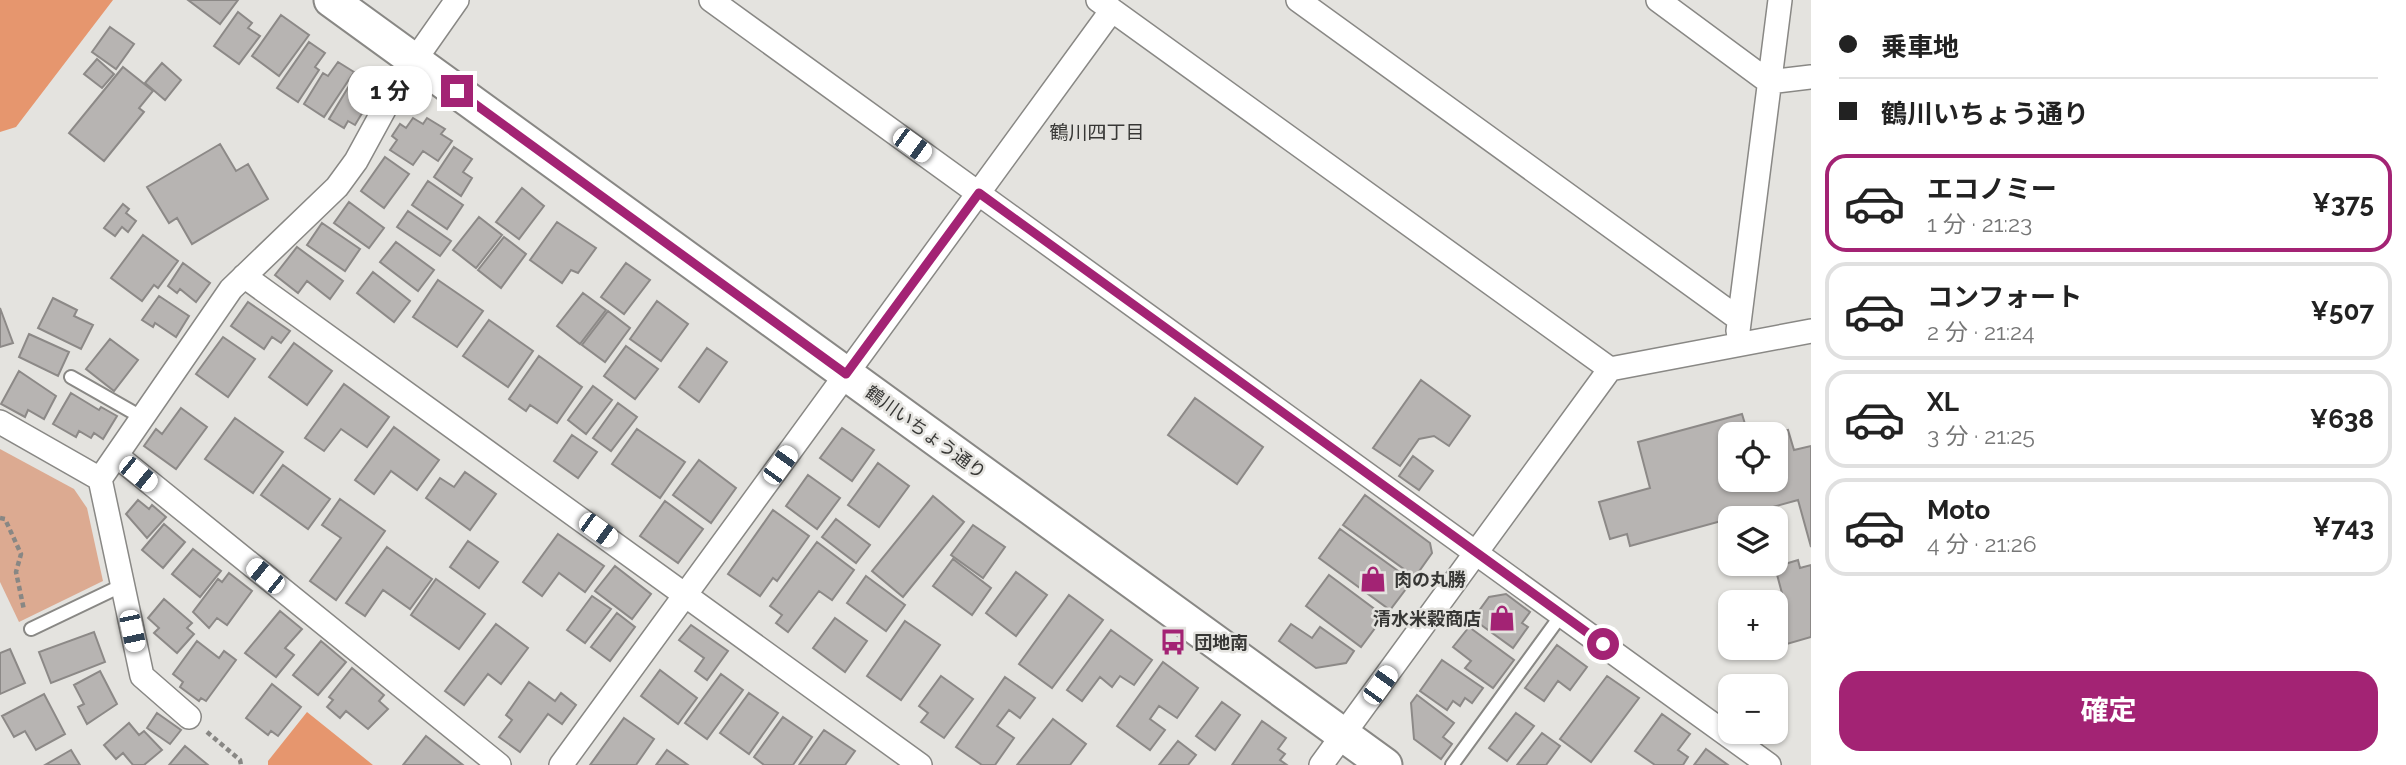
<!DOCTYPE html>
<html lang="ja">
<head>
<meta charset="utf-8">
<style>
  body { margin:0; font-family:Raleway,"Noto Sans JP",sans-serif; background:#f2f2f2; color:#222; height:100vh; display:flex; flex-direction:column; font-size:26px; white-space:nowrap }
  * { box-sizing:border-box; margin:0 }
  p { font-size:23px; color:#767676 }
  .icon { flex:none; width:38px; height:38px; fill:none; stroke:currentColor; stroke-width:2; stroke-linecap:round; stroke-linejoin:round }
  .map { position:relative; flex:1; overflow:hidden }
  .side { display:flex; flex-direction:column; background:#fff; width:595px }
  .side>* { flex:none }
  .guide { display:grid; align-content:center; height:154px; padding:0 28px; background:#fff }
  .buttons { position:absolute; left:1718px; top:422px; display:grid; gap:14px }
  .buttons a { display:grid; place-items:center; width:70px; height:70px; border-radius:14px; background:#fff; box-shadow:0 2px 5px #0004; font-size:35px }
  .end { position:absolute; width:32px; height:32px; margin:-16px; border:9px solid #a32374; background:#fff; box-shadow:0 0 0 4px #fff }
  .from { border-radius:50% }
  .bubble { position:absolute; height:49px; border-radius:21px; background:#fff; box-shadow:0 2px 5px #0004; font-size:23px; font-weight:700; line-height:49px; text-align:center }
  .car { position:absolute; width:21px; height:42px; margin:-21px -10px; border-radius:9px; box-shadow:0 0 5px 2px #0007; background:linear-gradient(#fff 24%,#345 0 40%,#fff 0 76%,#345 0 86%,#fff 0) }
  .guide b { display:flex; align-items:center; gap:24px; height:66px; font-size:26px }
  .guide b+b { border-top:2px solid #e0e0e0 }
  .guide i { width:18px; height:18px; background:#222 }
  ul { padding:0; list-style:none }
  li { display:flex; align-items:center; gap:21px; height:98px; margin:0 14px 10px; padding:0 14px; border:4px solid #e0e0e0; border-radius:21px }
  li div { flex:1 }
  li b { display:block; font-size:26px }
  li em { font-style:normal; font-weight:700 }
  li.on { border-color:#a32374 }
  li>.icon { width:63px; height:63px; stroke-width:1.5 }
  .action { display:flex; gap:14px; margin-top:auto; padding:14px 28px }
  .action a { flex:1; height:80px; border-radius:21px; background:#a32374; color:#fff; font-size:28px; font-weight:700; line-height:80px; text-align:center }
  main { display:flex; flex:1; min-height:0 }
  .map>svg:first-child { display:block }
</style>
</head>
<body>
<main>
<div class="map">
<svg width="1811" height="765" viewBox="0 0 1811 765">
  <rect width="100%" height="100%" fill="#e4e3df"/>
  <path fill="#dcaa91" d="M 0,449 L 74,489 L 87,508 L 103,581 L 19,622 L 0,582 Z"/>
  <path fill="#e6966e" d="M 0,0 L 113,0 L 16,127 L 0,132 Z
    M 307,712 L 373,765 L 268,765 L 268,761 Z"/>
  <path fill="#b7b4b2" stroke="#8c8987" stroke-width="2" d="M 188,0 L 238,0 L 220,24 Z
    M 238,12 L 252,23 L 248,28 L 260,36 L 239,64 L 214,46 Z
    M 281,15 L 309,35 L 279,76 L 252,56 Z
    M 110,27 L 134,44 L 116,69 L 92,52 Z
    M 309,42 L 325,53 L 315,67 L 319,70 L 298,102 L 277,88 Z
    M 97,59 L 114,74 L 102,88 L 84,74 Z
    M 338,62 L 354,72 L 324,117 L 304,104 L 323,73 L 328,76 Z
    M 162,63 L 181,80 L 165,100 L 145,83 Z
    M 123,67 L 153,91 L 139,108 L 144,112 L 104,161 L 69,133 Z
    M 358,71 L 368,77 L 362,86 L 368,90 L 365,96 L 370,100 L 355,125 L 348,121 L 344,128 L 329,119 Z
    M 413,118 L 423,124 L 427,118 L 445,129 L 441,134 L 452,141 L 438,161 L 423,151 L 413,165 L 390,150 L 397,140 L 392,136 L 400,124 L 406,128 Z
    M 220,144 L 236,171 L 248,164 L 268,199 L 192,244 L 177,218 L 169,223 L 147,187 Z
    M 454,147 L 472,159 L 463,172 L 472,178 L 461,196 L 434,177 Z
    M 385,157 L 409,174 L 384,208 L 361,191 Z
    M 428,181 L 463,205 L 447,229 L 412,205 Z
    M 522,188 L 544,206 L 519,239 L 496,222 Z
    M 349,202 L 384,228 L 369,248 L 334,223 Z
    M 123,204 L 129,209 L 126,213 L 136,221 L 128,232 L 122,227 L 115,236 L 104,228 Z
    M 408,211 L 451,241 L 440,256 L 397,227 Z
    M 479,217 L 502,235 L 476,268 L 453,250 Z
    M 557,222 L 596,248 L 578,273 L 571,270 L 562,283 L 530,260 Z
    M 322,223 L 360,249 L 345,271 L 307,245 Z
    M 143,235 L 178,261 L 158,288 L 154,285 L 142,301 L 111,278 Z
    M 504,237 L 526,254 L 501,288 L 478,270 Z
    M 396,242 L 434,270 L 418,291 L 380,262 Z
    M 297,247 L 343,281 L 330,299 L 307,281 L 298,293 L 275,275 Z
    M 183,263 L 210,283 L 196,302 L 180,289 L 177,293 L 168,286 Z
    M 626,263 L 650,280 L 624,314 L 601,297 Z
    M 373,272 L 410,301 L 394,322 L 357,293 Z
    M 438,280 L 483,311 L 457,347 L 413,317 Z
    M 583,293 L 606,310 L 580,344 L 557,326 Z
    M 159,296 L 189,316 L 176,337 L 155,323 L 153,327 L 142,320 Z
    M 53,298 L 77,310 L 74,316 L 93,325 L 81,349 L 38,328 Z
    M 657,301 L 688,324 L 661,361 L 630,339 Z
    M 248,302 L 290,331 L 281,343 L 272,337 L 264,349 L 231,326 Z
    M 0,308 L 13,343 L 0,347 Z
    M 608,311 L 630,328 L 605,362 L 582,345 Z
    M 489,320 L 533,351 L 508,387 L 463,356 Z
    M 29,334 L 69,352 L 58,376 L 19,357 Z
    M 223,337 L 255,359 L 228,397 L 196,374 Z
    M 110,339 L 138,360 L 114,391 L 86,369 Z
    M 294,343 L 332,371 L 307,405 L 269,377 Z
    M 626,346 L 658,369 L 635,399 L 604,376 Z
    M 707,348 L 727,362 L 699,402 L 679,387 Z
    M 539,356 L 582,387 L 557,423 L 530,405 L 526,411 L 509,399 Z
    M 19,371 L 56,396 L 44,419 L 28,410 L 25,417 L 1,404 Z
    M 1421,380 L 1470,416 L 1449,446 L 1434,436 L 1419,439 L 1400,466 L 1373,448 Z
    M 344,384 L 389,417 L 367,447 L 341,429 L 324,451 L 305,438 Z
    M 593,386 L 612,400 L 586,434 L 568,420 Z
    M 71,393 L 99,410 L 101,407 L 117,416 L 103,439 L 94,433 L 91,438 L 79,431 L 76,437 L 53,424 Z
    M 1195,398 L 1263,447 L 1237,484 L 1168,435 Z
    M 618,403 L 637,417 L 611,451 L 593,438 Z
    M 181,408 L 207,427 L 176,469 L 144,446 L 156,429 L 162,434 Z
    M 1742,414 L 1748,434 L 1731,434 L 1731,480 L 1776,480 L 1776,434 L 1772,434 L 1788,430 L 1794,450 L 1811,446 L 1811,547 L 1798,500 L 1630,546 L 1627,534 L 1610,539 L 1599,502 L 1650,488 L 1638,442 Z
    M 235,418 L 283,452 L 253,493 L 205,459 Z
    M 394,427 L 439,460 L 417,490 L 391,471 L 374,494 L 355,480 Z
    M 842,428 L 874,450 L 852,481 L 820,458 Z
    M 637,429 L 685,462 L 660,498 L 612,464 Z
    M 572,435 L 597,452 L 578,478 L 554,461 Z
    M 1413,456 L 1433,471 L 1419,490 L 1399,476 Z
    M 699,460 L 736,488 L 711,523 L 673,495 Z
    M 878,463 L 909,486 L 879,527 L 848,505 Z
    M 283,465 L 330,499 L 308,529 L 261,495 Z
    M 465,472 L 496,494 L 470,530 L 426,498 L 440,478 L 454,487 Z
    M 808,475 L 840,498 L 817,529 L 786,506 Z
    M 1365,495 L 1430,543 L 1432,553 L 1415,577 L 1343,525 Z
    M 933,496 L 964,522 L 903,597 L 872,571 Z
    M 340,499 L 385,531 L 336,600 L 310,581 L 341,538 L 322,525 Z
    M 138,500 L 149,509 L 152,505 L 166,517 L 147,538 L 126,514 Z
    M 665,501 L 703,529 L 678,563 L 640,536 Z
    M 773,510 L 809,536 L 777,581 L 773,578 L 760,596 L 728,574 Z
    M 836,519 L 870,545 L 856,563 L 822,537 Z
    M 164,524 L 185,542 L 163,568 L 142,550 Z
    M 973,525 L 1005,547 L 983,578 L 951,555 Z
    M 1340,529 L 1412,581 L 1390,610 L 1319,558 Z
    M 558,534 L 604,566 L 585,592 L 559,573 L 542,596 L 523,582 Z
    M 468,541 L 498,562 L 479,588 L 450,567 Z
    M 817,542 L 854,570 L 832,600 L 819,591 L 788,632 L 776,623 L 782,615 L 770,606 Z
    M 387,547 L 432,579 L 410,609 L 383,590 L 365,616 L 346,603 Z
    M 193,549 L 221,571 L 200,597 L 172,574 Z
    M 953,559 L 991,588 L 972,615 L 933,586 Z
    M 1798,560 L 1800,568 L 1811,565 L 1811,637 L 1776,647 L 1776,602 L 1765,602 L 1783,597 L 1775,567 Z
    M 615,566 L 651,594 L 632,619 L 595,591 Z
    M 1016,572 L 1047,595 L 1016,636 L 986,613 Z
    M 229,573 L 252,591 L 227,625 L 217,618 L 209,628 L 193,612 L 218,579 L 222,582 Z
    M 1329,575 L 1384,616 L 1361,647 L 1306,606 Z
    M 866,576 L 905,605 L 886,631 L 847,603 Z
    M 436,579 L 485,614 L 459,649 L 411,615 Z
    M 1506,594 L 1530,612 L 1522,623 L 1528,627 L 1513,648 L 1473,619 L 1489,597 Z
    M 1069,595 L 1103,620 L 1052,688 L 1019,664 Z
    M 592,596 L 611,609 L 585,643 L 567,630 Z
    M 164,599 L 192,623 L 187,628 L 194,634 L 177,653 L 154,633 L 159,628 L 148,618 Z
    M 280,611 L 302,629 L 285,648 L 294,655 L 276,677 L 245,653 Z
    M 617,613 L 635,627 L 610,661 L 591,647 Z
    M 835,618 L 867,641 L 845,672 L 813,648 Z
    M 905,621 L 940,645 L 901,700 L 867,676 Z
    M 496,624 L 528,648 L 501,684 L 488,674 L 464,705 L 445,691 Z
    M 1291,624 L 1312,638 L 1320,627 L 1354,651 L 1346,663 L 1316,668 L 1279,641 Z
    M 691,625 L 728,651 L 707,680 L 695,671 L 704,658 L 679,640 Z
    M 1469,627 L 1514,660 L 1493,688 L 1465,668 L 1471,661 L 1453,647 Z
    M 1111,630 L 1152,660 L 1134,685 L 1120,676 L 1112,687 L 1100,677 L 1082,701 L 1067,690 Z
    M 94,632 L 105,662 L 51,683 L 39,652 Z
    M 197,641 L 219,658 L 224,651 L 236,660 L 206,701 L 201,698 L 199,701 L 180,687 L 183,682 L 173,674 Z
    M 321,641 L 346,662 L 318,695 L 293,675 Z
    M 1557,645 L 1587,667 L 1570,690 L 1558,681 L 1544,701 L 1525,688 Z
    M 1740,648 L 1773,648 L 1742,656 Z
    M 10,649 L 25,683 L 0,694 L 0,653 Z
    M 1442,660 L 1483,688 L 1472,703 L 1465,698 L 1460,706 L 1453,701 L 1447,710 L 1420,691 Z
    M 1163,662 L 1198,688 L 1177,718 L 1159,706 L 1150,719 L 1165,730 L 1150,750 L 1117,726 Z
    M 352,668 L 384,695 L 379,701 L 388,709 L 368,729 L 346,711 L 340,718 L 327,707 L 333,700 L 329,697 Z
    M 660,670 L 697,698 L 678,724 L 641,696 Z
    M 100,671 L 117,704 L 87,724 L 78,707 L 84,704 L 74,685 Z
    M 721,674 L 743,690 L 707,739 L 685,723 Z
    M 941,676 L 973,699 L 944,738 L 921,722 L 928,713 L 919,706 Z
    M 1607,676 L 1639,698 L 1591,762 L 1560,739 Z
    M 1005,677 L 1035,698 L 1020,718 L 1009,710 L 997,726 L 1014,738 L 995,765 L 982,765 L 956,747 Z
    M 529,682 L 555,701 L 561,693 L 576,705 L 562,724 L 548,714 L 520,752 L 499,737 L 512,720 L 506,715 Z
    M 272,684 L 301,707 L 278,736 L 271,731 L 268,735 L 246,718 Z
    M 749,693 L 778,713 L 749,754 L 720,733 Z
    M 44,694 L 65,734 L 36,750 L 25,731 L 14,737 L 2,716 Z
    M 1417,695 L 1454,723 L 1443,737 L 1452,744 L 1441,759 L 1414,739 L 1411,703 Z
    M 1222,702 L 1240,715 L 1215,750 L 1196,736 Z
    M 157,713 L 181,730 L 170,744 L 147,728 Z
    M 1516,713 L 1534,726 L 1507,761 L 1489,748 Z
    M 1662,714 L 1690,734 L 1678,750 L 1688,757 L 1683,765 L 1655,765 L 1635,751 Z
    M 783,717 L 812,737 L 793,765 L 764,765 L 754,757 Z
    M 624,718 L 654,739 L 636,765 L 590,765 Z
    M 1053,719 L 1086,744 L 1070,765 L 1017,765 Z
    M 1262,721 L 1286,738 L 1278,749 L 1285,754 L 1280,760 L 1287,765 L 1232,765 Z
    M 129,723 L 139,735 L 144,731 L 162,750 L 144,765 L 133,765 L 123,753 L 116,759 L 104,745 Z
    M 824,730 L 855,751 L 845,765 L 799,765 Z
    M 1542,733 L 1560,746 L 1546,765 L 1517,765 Z
    M 426,736 L 463,765 L 403,765 Z
    M 1178,741 L 1196,755 L 1188,765 L 1159,765 Z
    M 185,746 L 208,765 L 169,765 Z
    M 1706,749 L 1728,765 L 1694,765 Z
    M 71,750 L 80,765 L 45,765 Z
    M 667,750 L 688,765 L 656,765 Z"/>
  <g fill="none" stroke-linecap="round" stroke-linejoin="round">
    <g stroke="#898885" stroke-width="16">
      <path id="lane" d="M 71,377 L 143,418
        M 31,629 L 123,585
        M 1452,765 L 1562,614"/>
    </g>
    <g stroke="#898885" stroke-width="26">
      <path id="street" d="M 711,0 L 1769,765
        M 1098,0 L 1610,369
        M 1298,0 L 1739,319
        M 1658,0 L 1769,82 L 1811,77
        M 244,276 L 920,765
        M 1738,331 L 1780,0
        M 0,422 L 100,479
        M 117,456 L 499,765
        M 189,717 L 142,676 L 100,479 L 231,289 L 337,187 L 356,161 L 398,84 L 457,0
        M 561,765 L 1112,10
        M 1321,765 L 1610,369 L 1811,331"/>
    </g>
    <g stroke="#898885" stroke-width="37">
      <path id="secondary" d="M 331,0 L 1385,765"/>
    </g>
    <path stroke="#888784" stroke-width="4.5" stroke-dasharray="5 3.5" stroke-linecap="butt" d="M 0,518 L 5,519 L 21,554 L 16,572 L 24,610
      M 207,732 L 240,760 L 241,765"/>
    <use href="#lane" stroke="#fff" stroke-width="12"/>
    <use href="#street" stroke="#fff" stroke-width="23"/>
    <use href="#secondary" stroke="#fff" stroke-width="33"/>
  </g>
  <g fill="none" stroke-linecap="round" stroke-linejoin="round">
    <path stroke="#a32374" stroke-width="9" d="M 457,91 L 846,374 L 979,193 L 1603,644"/>
  </g>
  <defs>
    <g id="shop-bare" transform="scale(2.1)"><path d="M-5-2.5h2.3a2.7 3.5 0 0 1 5.4 0H5L5.5 6h-11ZM-1.5-2.5h3a1.5 2.3 0 0 0-3 0Z" fill="#a32374" stroke="#e4e3df" stroke-width="2.5" paint-order="stroke"/></g>
    <g id="bus-bare" transform="scale(2.1)"><path d="M-5-6H5V4H4V6H2V4H-2V6H-4V4H-5ZM-3.5-4V0h7V-4ZM-3.5 1.2v1.5H-2V1.2ZM2 1.2v1.5H3.5V1.2Z" fill="#a32374" stroke="#e4e3df" stroke-width="2.5" paint-order="stroke"/></g>
  </defs>
  <g fill-rule="evenodd">
    <use href="#shop-bare" x="1373" y="579"/>
    <use href="#shop-bare" x="1502" y="618"/>
    <use href="#bus-bare" x="1173" y="642"/>
  </g>
  <g text-anchor="middle" dominant-baseline="central" stroke-width="5" stroke-linejoin="round" paint-order="stroke">
    <g font-size="18" fill="#373735" stroke="#e4e3df">
      <text transform="translate(926 432) rotate(36)">鶴川いちょう通り</text>
    </g>
    <g font-size="18" font-weight="bold" fill="#373735" stroke="#e4e3df" text-anchor="start">
      <text x="1394" y="579">肉の丸勝</text>
      <text x="1481" y="618" text-anchor="end">清水米穀商店</text>
      <text x="1194" y="642">団地南</text>
    </g>
    <g font-size="19" fill="#373735" stroke="#e4e3df">
      <text x="1097" y="132">鶴川四丁目</text>
    </g>
  </g>
</svg>
<div class="buttons">
<a><svg class="icon" aria-label="locate" viewBox="0 0 24 24"><circle cx="12" cy="12" r="6"/><path d="M12 2v4M12 18v4M2 12h4M18 12h4"/></svg></a>
<a><svg class="icon" aria-label="layers" viewBox="0 0 24 24"><path d="M12 4l9 5-9 5-9-5zM3 14l9 5 9-5"/></svg></a>
<a>+</a>
<a>−</a>
</div>
<i class="end from" style="left:1603px;top:644px"></i>
<i class="end" style="left:457px;top:91px"></i>
<div class="bubble" style="left:348px;top:66px;width:84px">1 分</div>
<i class="car" style="left:912px;top:145px;rotate:126deg"></i>
<i class="car" style="left:780px;top:465px;rotate:36deg"></i>
<i class="car" style="left:138px;top:474px;rotate:129deg"></i>
<i class="car" style="left:598px;top:530px;rotate:126deg"></i>
<i class="car" style="left:265px;top:576px;rotate:309deg"></i>
<i class="car" style="left:132px;top:631px;rotate:168deg"></i>
<i class="car" style="left:1380px;top:685px;rotate:36deg"></i>
</div>
<section class="side">
<div class="guide">
<b><i class="from"></i>乗車地</b>
<b><i></i>鶴川いちょう通り</b>
</div>
<ul>
<li class="on"><svg class="icon" aria-label="car" viewBox="0 0 24 24"><path d="M5 17H2v-5l4-1 3-4h7l3 4 3 1v5h-3M9 17h6M6 11h13"/><circle cx="7" cy="17" r="2"/><circle cx="17" cy="17" r="2"/></svg><div><b>エコノミー</b><p>1 分 · 21:23</p></div><em>¥375</em></li>
<li><svg class="icon" aria-label="car" viewBox="0 0 24 24"><path d="M5 17H2v-5l4-1 3-4h7l3 4 3 1v5h-3M9 17h6M6 11h13"/><circle cx="7" cy="17" r="2"/><circle cx="17" cy="17" r="2"/></svg><div><b>コンフォート</b><p>2 分 · 21:24</p></div><em>¥507</em></li>
<li><svg class="icon" aria-label="car" viewBox="0 0 24 24"><path d="M5 17H2v-5l4-1 3-4h7l3 4 3 1v5h-3M9 17h6M6 11h13"/><circle cx="7" cy="17" r="2"/><circle cx="17" cy="17" r="2"/></svg><div><b>XL</b><p>3 分 · 21:25</p></div><em>¥638</em></li>
<li><svg class="icon" aria-label="car" viewBox="0 0 24 24"><path d="M5 17H2v-5l4-1 3-4h7l3 4 3 1v5h-3M9 17h6M6 11h13"/><circle cx="7" cy="17" r="2"/><circle cx="17" cy="17" r="2"/></svg><div><b>Moto</b><p>4 分 · 21:26</p></div><em>¥743</em></li>
</ul>
<div class="action"><a>確定</a></div>
</section>
</main>
</body>
</html>
